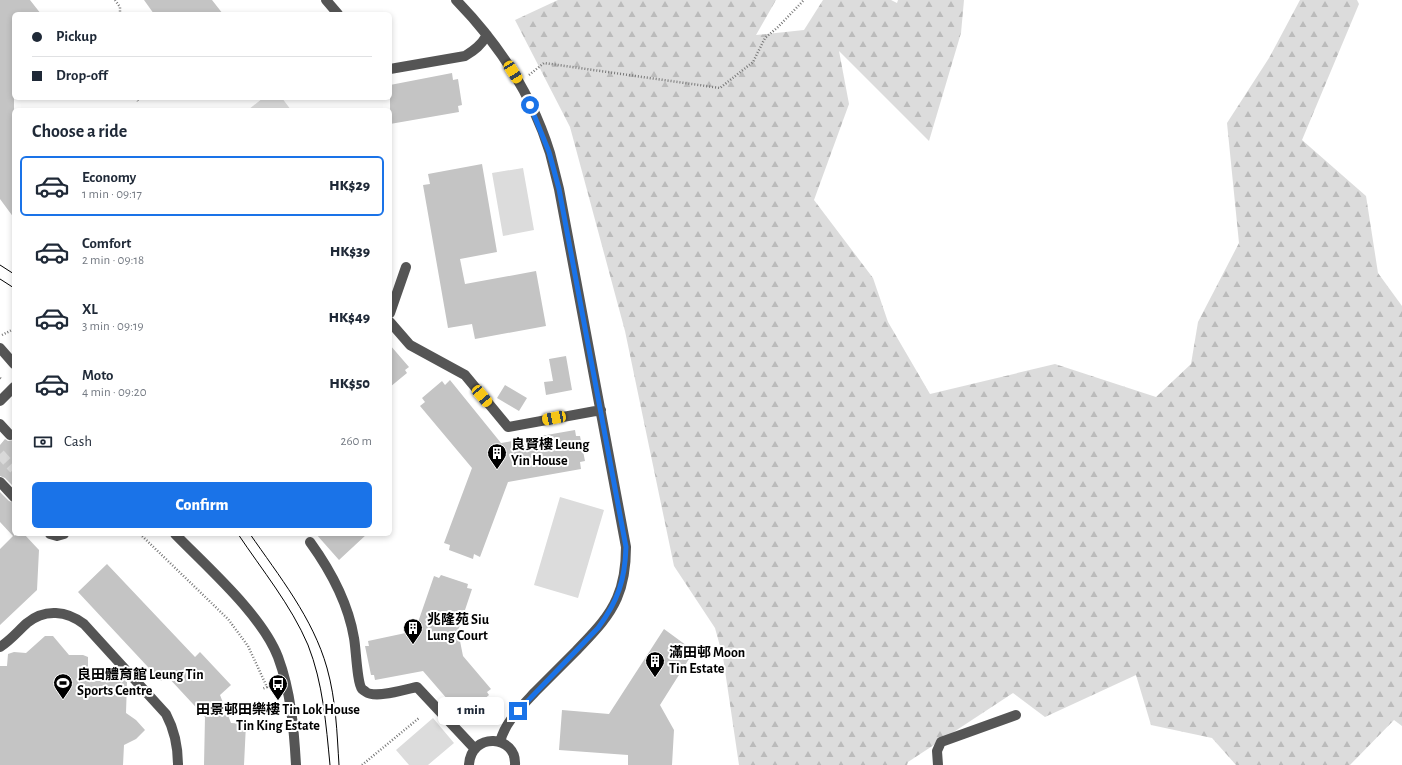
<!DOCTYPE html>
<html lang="en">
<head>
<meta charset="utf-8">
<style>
  body { margin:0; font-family:"Alegreya Sans","Noto Sans TC",sans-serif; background:#f2f2f3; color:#1f2937; height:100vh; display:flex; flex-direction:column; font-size:15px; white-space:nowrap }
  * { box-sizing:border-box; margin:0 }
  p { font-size:13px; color:#747a83 }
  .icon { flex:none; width:22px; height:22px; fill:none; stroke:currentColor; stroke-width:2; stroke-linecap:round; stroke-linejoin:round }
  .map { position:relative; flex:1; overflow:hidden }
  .sheet { position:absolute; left:12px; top:108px; width:380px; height:428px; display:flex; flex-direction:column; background:#fff; border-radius:6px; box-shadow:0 2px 6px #0003 }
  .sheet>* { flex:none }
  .hud { position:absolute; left:12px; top:12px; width:380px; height:88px; border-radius:6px; box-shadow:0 2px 6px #0003; display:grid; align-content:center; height:88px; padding:0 20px; background:#fff }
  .end { position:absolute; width:18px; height:18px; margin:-9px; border:5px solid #1a73e8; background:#fff; box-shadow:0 0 0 2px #fff }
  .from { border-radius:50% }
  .bubble { position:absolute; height:28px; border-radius:6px; background:#fff; box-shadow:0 2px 6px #0003; font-size:13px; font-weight:800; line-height:28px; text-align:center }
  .car { position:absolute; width:12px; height:24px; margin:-12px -6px; border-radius:5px; box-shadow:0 0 3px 1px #0007; background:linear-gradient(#f5c518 24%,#345 0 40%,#f5c518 0 76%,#345 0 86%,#f5c518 0) }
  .hud b { display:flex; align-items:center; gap:14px; height:38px; font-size:15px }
  .hud b+b { border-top:1px solid #e0e1e3 }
  .hud i { width:10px; height:10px; background:#1f2937 }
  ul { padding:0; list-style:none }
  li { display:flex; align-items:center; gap:12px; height:60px; margin:0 8px 6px; padding:0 12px; border:2px solid transparent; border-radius:6px }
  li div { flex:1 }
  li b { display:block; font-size:15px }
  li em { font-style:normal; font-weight:800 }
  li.selected { border-color:#1a73e8 }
  li>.icon { width:36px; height:36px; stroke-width:1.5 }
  h2 { padding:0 20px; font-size:18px; line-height:48px }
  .pay { display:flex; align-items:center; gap:10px; height:44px; padding:0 20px; font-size:15px }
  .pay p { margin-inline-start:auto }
  .button { display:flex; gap:8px; margin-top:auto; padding:8px 20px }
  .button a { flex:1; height:46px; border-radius:6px; background:#1a73e8; color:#fff; font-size:16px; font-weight:800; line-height:46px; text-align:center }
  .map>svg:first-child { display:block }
</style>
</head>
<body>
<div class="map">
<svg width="1402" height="765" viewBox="0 0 1402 765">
  <defs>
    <pattern id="forest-firs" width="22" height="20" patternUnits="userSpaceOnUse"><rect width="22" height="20" fill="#dcdcdc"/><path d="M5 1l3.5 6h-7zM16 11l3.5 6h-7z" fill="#bbb"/></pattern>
  </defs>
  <rect width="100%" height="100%" fill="#fff"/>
  <path fill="#dcdcdc" d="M 263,98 L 282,98 L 291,110 L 248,110 Z
    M 523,168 L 534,230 L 503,236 L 492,173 Z
    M 560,497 L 604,510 L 578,598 L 534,585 Z
    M 433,718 L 454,743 L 428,765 L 409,765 L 396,750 Z"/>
  <path fill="url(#forest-firs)" d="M 558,0 L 776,0 L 756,35 L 804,30 L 823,0 L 891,0 L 897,3 L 898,0 L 964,0 L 961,33 L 929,141 L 839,51 L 849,104 L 814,200 L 873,278 L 888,322 L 930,394 L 1055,364 L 1156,397 L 1191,364 L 1198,322 L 1239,243 L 1227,123 L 1269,58 L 1300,0 L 1357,0 L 1359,4 L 1302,140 L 1366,196 L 1378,273 L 1402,306 L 1402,726 L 1394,720 L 1350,765 L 1236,765 L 1212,738 L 1151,725 L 1136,675 L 1045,717 L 1013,693 L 908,762 L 907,765 L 739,765 L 723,657 L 715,628 L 674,566 L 625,331 L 570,127 L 515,20 Z"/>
  <path fill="#c4c4c4" d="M 0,0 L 30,0 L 41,14 L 14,14 L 14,218 L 0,199 Z
    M 144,0 L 212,0 L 223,14 L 154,14 Z
    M 452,73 L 453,80 L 458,79 L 462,105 L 458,106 L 459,112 L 390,124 L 390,85 Z
    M 482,164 L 497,252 L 460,259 L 465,284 L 536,271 L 546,326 L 475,339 L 472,324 L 448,328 L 423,185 L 430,184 L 428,174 Z
    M 390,345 L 409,367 L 405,370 L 407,373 L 390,387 Z
    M 566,356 L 572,390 L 546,395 L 544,382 L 553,381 L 549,359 Z
    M 450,380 L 501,443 L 575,430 L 576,436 L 580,436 L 585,461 L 580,462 L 581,469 L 508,482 L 480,557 L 474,554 L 473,559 L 449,550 L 450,545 L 444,543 L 472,468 L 420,406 L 425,402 L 422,398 L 442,381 L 445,385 Z
    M 505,385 L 527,398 L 519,411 L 497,398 Z
    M 5,439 L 8,441 L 14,440 L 14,487 L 5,478 L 0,476 L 0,445 Z
    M 0,492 L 9,501 L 14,503 L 14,536 L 16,534 L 24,534 L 39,550 L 37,590 L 0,625 L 0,549 L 13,536 L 0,522 Z
    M 316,534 L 367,534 L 339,560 Z
    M 107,564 L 195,657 L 200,652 L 231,685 L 220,695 L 231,723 L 246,724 L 244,765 L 204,765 L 205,717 L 167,676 L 161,681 L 78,592 Z
    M 441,575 L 468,584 L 467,588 L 472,589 L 458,631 L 463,656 L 491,689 L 487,692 L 489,695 L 467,714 L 465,711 L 461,715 L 423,671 L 375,680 L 374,675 L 371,675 L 365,646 L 369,646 L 368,641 L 415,631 L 434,576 L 439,578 Z
    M 664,629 L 694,651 L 660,705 L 674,730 L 672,765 L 628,765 L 628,755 L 559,750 L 562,710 L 609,714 Z
    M 45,636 L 53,636 L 69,655 L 83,655 L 88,657 L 88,669 L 117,671 L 127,682 L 126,713 L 136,720 L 145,730 L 136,739 L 124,745 L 123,765 L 0,765 L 0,666 L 7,666 L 8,654 L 14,652 L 26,653 Z"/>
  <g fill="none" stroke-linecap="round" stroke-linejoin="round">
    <path stroke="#d9d9d9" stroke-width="10" stroke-dasharray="10 5" stroke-linecap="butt" d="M 0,454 L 14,469"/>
    <path stroke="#777" stroke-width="2.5" stroke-dasharray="1 2" stroke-linecap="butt" d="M 115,0 L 120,7 L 120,14
      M 529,75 L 544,63 L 720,88 L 753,62 L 765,38 L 778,27 L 804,0
      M 136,98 L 138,101
      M 2,335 L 14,329
      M 0,378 L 1,379
      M 140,534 L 228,619 L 248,646 L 267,687 L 262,689
      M 362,765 L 419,718"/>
    <path stroke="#555" stroke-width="10" d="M 326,0 L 338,14
      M 456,0 C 498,43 532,95 550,153 C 553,165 556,177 559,189 L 626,547 C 626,565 624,582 617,598 C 608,619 591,635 576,651 C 562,665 548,679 535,692 C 521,707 505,722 500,742
      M 390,69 L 465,56 C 475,50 481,45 487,35
      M 390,313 L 406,267
      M 390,322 L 410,345 L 465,375 L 508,427 L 601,410
      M 0,348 L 14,364
      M 0,401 L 14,387
      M 0,424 L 10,435
      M 0,482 L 14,497
      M 50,534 L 57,536 L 64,534
      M 175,534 C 207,567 262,615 278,657 C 291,692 294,729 296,765
      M 310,542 C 331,571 348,602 354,638 C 356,648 357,683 362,689 C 363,690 365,691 366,692 C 376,699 406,689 417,687 L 475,749
      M 0,647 C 11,640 18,631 27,623 C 45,608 67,611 84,624 L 166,714 C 175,731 178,746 178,765
      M 469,765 C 471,731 517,735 515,765
      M 938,765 L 937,751 L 941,742 L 1016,715"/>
    <path stroke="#000" stroke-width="1" d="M 0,265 L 14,274
      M 0,279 L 14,288
      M 238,534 C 262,570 291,605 308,645 C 323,683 326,724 330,765
      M 250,534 C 279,576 313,618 327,668 C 336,700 337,733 339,765"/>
  </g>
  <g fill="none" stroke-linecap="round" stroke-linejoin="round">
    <path stroke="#1a73e8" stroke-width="5" d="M 518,711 L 598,628 C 618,601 625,580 626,547 L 559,189 L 549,152 L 530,105"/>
  </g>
  <defs>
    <g id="building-pin" transform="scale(1)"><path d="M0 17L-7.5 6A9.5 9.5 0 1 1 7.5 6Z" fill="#000" stroke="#fff"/><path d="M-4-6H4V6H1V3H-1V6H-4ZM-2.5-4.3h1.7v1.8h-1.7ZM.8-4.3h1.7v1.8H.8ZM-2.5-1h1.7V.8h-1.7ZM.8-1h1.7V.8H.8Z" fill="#fff"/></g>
    <g id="stadium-pin" transform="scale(1)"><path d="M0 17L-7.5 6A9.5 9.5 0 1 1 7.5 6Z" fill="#000" stroke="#fff"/><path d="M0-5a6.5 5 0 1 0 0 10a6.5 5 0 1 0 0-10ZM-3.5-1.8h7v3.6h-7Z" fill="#fff"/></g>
    <g id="bus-pin" transform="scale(1)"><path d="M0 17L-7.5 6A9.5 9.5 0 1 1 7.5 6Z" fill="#000" stroke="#fff"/><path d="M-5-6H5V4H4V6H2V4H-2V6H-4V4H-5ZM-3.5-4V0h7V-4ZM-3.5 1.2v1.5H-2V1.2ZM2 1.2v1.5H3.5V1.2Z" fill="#fff"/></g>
  </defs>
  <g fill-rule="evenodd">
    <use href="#building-pin" x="497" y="453"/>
    <use href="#building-pin" x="413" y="628"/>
    <use href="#building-pin" x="655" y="661"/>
    <use href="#stadium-pin" x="63" y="683"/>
    <use href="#bus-pin" x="278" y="684"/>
  </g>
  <g text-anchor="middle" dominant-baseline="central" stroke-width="4" stroke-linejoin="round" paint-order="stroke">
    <g font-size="14" font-weight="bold" fill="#000" stroke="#fff" text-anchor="start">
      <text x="511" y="445">良賢樓 Leung<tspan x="511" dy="16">Yin House</tspan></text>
      <text x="427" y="620">兆隆苑 Siu<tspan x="427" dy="16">Lung Court</tspan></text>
      <text x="669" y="653">滿田邨 Moon<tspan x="669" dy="16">Tin Estate</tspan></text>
      <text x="77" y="675">良田體育館 Leung Tin<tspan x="77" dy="16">Sports Centre</tspan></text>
      <text x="278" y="710" text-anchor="middle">田景邨田樂樓 Tin Lok House<tspan x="278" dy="16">Tin King Estate</tspan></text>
    </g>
  </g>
</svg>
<i class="end from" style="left:530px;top:105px"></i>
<i class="end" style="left:518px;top:711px"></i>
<div class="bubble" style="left:438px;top:697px;width:66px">1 min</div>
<i class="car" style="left:513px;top:72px;rotate:148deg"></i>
<i class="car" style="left:482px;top:396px;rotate:140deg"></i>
<i class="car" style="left:554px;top:418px;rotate:259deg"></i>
<div class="hud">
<b><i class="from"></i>Pickup</b>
<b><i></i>Drop-off</b>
</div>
<section class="sheet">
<h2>Choose a ride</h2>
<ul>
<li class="selected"><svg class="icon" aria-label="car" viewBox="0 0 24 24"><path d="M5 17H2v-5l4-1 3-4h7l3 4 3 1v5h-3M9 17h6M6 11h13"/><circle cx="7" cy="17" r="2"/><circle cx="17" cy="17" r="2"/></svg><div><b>Economy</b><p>1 min · 09:17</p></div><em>HK$29</em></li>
<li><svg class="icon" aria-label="car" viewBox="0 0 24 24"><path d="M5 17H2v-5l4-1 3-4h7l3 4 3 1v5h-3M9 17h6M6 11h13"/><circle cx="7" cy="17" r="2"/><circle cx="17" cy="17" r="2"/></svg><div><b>Comfort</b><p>2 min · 09:18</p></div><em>HK$39</em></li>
<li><svg class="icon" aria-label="car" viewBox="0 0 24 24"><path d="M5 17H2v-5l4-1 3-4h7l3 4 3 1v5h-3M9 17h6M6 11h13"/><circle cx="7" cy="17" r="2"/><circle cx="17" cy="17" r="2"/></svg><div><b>XL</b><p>3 min · 09:19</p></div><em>HK$49</em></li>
<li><svg class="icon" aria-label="car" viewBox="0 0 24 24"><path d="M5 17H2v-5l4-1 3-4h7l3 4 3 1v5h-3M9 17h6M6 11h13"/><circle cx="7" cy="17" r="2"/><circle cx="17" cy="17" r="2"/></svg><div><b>Moto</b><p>4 min · 09:20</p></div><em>HK$50</em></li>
</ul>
<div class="pay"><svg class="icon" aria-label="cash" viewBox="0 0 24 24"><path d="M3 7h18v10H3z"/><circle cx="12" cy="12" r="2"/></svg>Cash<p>260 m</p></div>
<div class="button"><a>Confirm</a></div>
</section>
</div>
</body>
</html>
